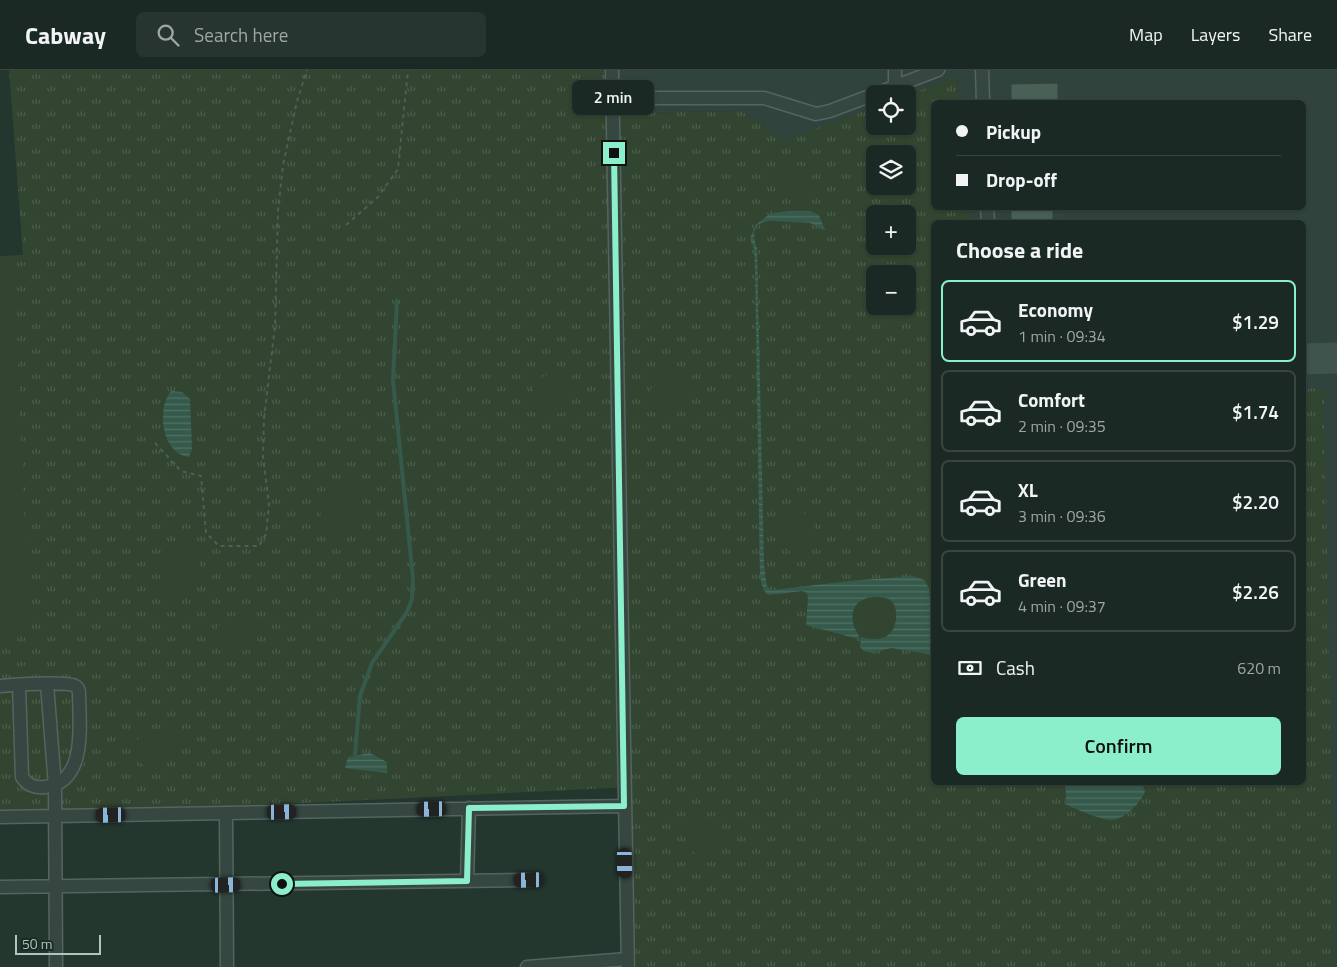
<!DOCTYPE html>
<html lang="en">
<head>
<meta charset="utf-8">
<style>
  body { margin:0; font-family:"Titillium Web",sans-serif; background:#273530; color:#f1f3f6; height:100vh; display:flex; flex-direction:column; font-size:19px; white-space:nowrap }
  * { box-sizing:border-box; margin:0 }
  p { font-size:16px; color:#9fa6a6 }
  .icon { flex:none; width:28px; height:28px; fill:none; stroke:currentColor; stroke-width:2; stroke-linecap:round; stroke-linejoin:round }
  .map { position:relative; flex:1; overflow:hidden }
  .details { position:absolute; left:931px; top:150px; width:375px; height:565px; display:flex; flex-direction:column; background:#1a2923; border-radius:8px; box-shadow:0 1px 4px #0004,0 0 0 1px #384541 }
  .details>* { flex:none }
  .banner { position:absolute; left:931px; top:30px; width:375px; height:110px; border-radius:8px; box-shadow:0 1px 4px #0004,0 0 0 1px #384541; display:grid; align-content:center; height:110px; padding:0 25px; background:#1a2923 }
  .buttons { position:absolute; left:866px; top:15px; display:grid; gap:10px }
  .buttons a { display:grid; place-items:center; width:50px; height:50px; border-radius:8px; background:#1a2923; box-shadow:0 1px 4px #0004,0 0 0 1px #384541; font-size:25px }
  .scale { position:absolute; left:15px; bottom:12px; width:86px; box-sizing:border-box; padding-left:5px; border:2px solid #b1c4bd; border-top:0; font-size:14px; line-height:18px; white-space:nowrap; color:#b1c4bd; -webkit-text-stroke:4px #1b2c26; paint-order:stroke }
  .end { position:absolute; width:22px; height:22px; margin:-11px; border:6px solid #8befcb; background:#111; box-shadow:0 0 0 2px #111 }
  .from { border-radius:50% }
  .bubble { position:absolute; height:35px; border-radius:8px; background:#1a2923; box-shadow:0 1px 4px #0004,0 0 0 1px #384541; font-size:16px; font-weight:600; line-height:35px; text-align:center }
  .car { position:absolute; width:15px; height:30px; margin:-15px -8px; border-radius:6px; box-shadow:0 0 4px 1px #0007; background:linear-gradient(#222 24%,#8ab4d8 0 40%,#222 0 76%,#8ab4d8 0 86%,#222 0) }
  .banner b { display:flex; align-items:center; gap:18px; height:48px; font-size:19px }
  .banner b+b { border-top:1px solid #384541 }
  .banner i { width:12px; height:12px; background:#f1f3f6 }
  ul { padding:0; list-style:none }
  li { display:flex; align-items:center; gap:15px; height:82px; margin:0 10px 8px; padding:0 15px; border:2px solid #384541; border-radius:8px }
  li div { flex:1 }
  li b { display:block; font-size:19px }
  li em { font-style:normal; font-weight:600 }
  li.on { border-color:#8befcb }
  li>.icon { width:45px; height:45px; stroke-width:1.5 }
  h2 { padding:0 25px; font-size:22px; line-height:60px }
  .pay { display:flex; align-items:center; gap:12px; height:55px; padding:0 25px; font-size:19px }
  .pay p { margin-inline-start:auto }
  .primary-button { display:flex; gap:10px; margin-top:auto; padding:10px 25px }
  .primary-button a { flex:1; height:58px; border-radius:8px; background:#8befcb; color:#111; font-size:20px; font-weight:600; line-height:58px; text-align:center }
  header { display:flex; align-items:center; gap:30px; box-sizing:border-box; height:70px; padding:0 25px; background:#1a2923; border-bottom:1px solid #384541 }
  header strong { font-size:24px }
  nav { display:flex; gap:28px; margin-inline-start:auto; font-size:18px }
  .search { width:350px; height:45px; background:#273530; display:flex; align-items:center; gap:12px; box-sizing:border-box; padding:0 18px; border-radius:8px; color:#9fa6a6; font-size:19px }
  .map>svg:first-child { display:block }
</style>
</head>
<body>
<header>
<strong>Cabway</strong>
<div class="search"><svg class="icon" aria-label="search" viewBox="0 0 24 24"><circle cx="10" cy="10" r="6"/><path d="M15 15l6 6"/></svg>Search here</div>
<nav><a>Map</a><a>Layers</a><a>Share</a></nav>
</header>
<div class="map">
<svg width="1337" height="897" viewBox="0 0 1337 897">
  <defs>
    <pattern id="grass-tufts" width="24" height="20" patternUnits="userSpaceOnUse" patternTransform="scale(1.25)"><rect width="24" height="20" fill="#324530"/><path d="M3 7l-1-3M5 7V3M7 7l1-3M15 17l-1-3M17 17v-4M19 17l1-3" fill="none" stroke="#4d5e4c"/></pattern>
    <pattern id="water-rules" width="6" height="5" patternUnits="userSpaceOnUse" patternTransform="scale(1.25)"><rect width="6" height="5" fill="#355a4c"/><path d="M0 2.5h6" fill="none" stroke="#507064"/></pattern>
  </defs>
  <rect width="100%" height="100%" fill="#23372f"/>
  <path fill="#30443d" d="M 593,0 L 1337,0 L 1337,897 L 1293,897 L 1304,712 L 1304,152 L 970,152 L 968,138 L 1304,138 L 1304,32 L 960,32 L 957,7 L 908,25 L 875,24 L 875,37 L 784,70 L 742,41 L 620,43 Z"/>
  <path fill="url(#grass-tufts)" fill-rule="evenodd" d="M 9,0 L 619,0 L 620,43 L 742,41 L 784,70 L 875,37 L 875,56 L 908,56 L 908,25 L 957,6 L 960,32 L 934,32 L 934,138 L 968,138 L 970,152 L 934,152 L 934,712 L 1304,712 L 1304,321 L 1313,318 L 1324,321 L 1335,897 L 636,897 L 630,717 L 103,743 L 0,743 L 0,186 L 23,185 ZM 875,84 L 908,84 L 908,116 L 875,116 ZM 875,144 L 908,144 L 908,176 L 875,176 ZM 875,204 L 908,204 L 908,236 L 875,236 Z"/>
  <path fill="#324530" d="M777 112a17 17 0 1 1 34 0a17 17 0 1 1-34 0Z
    M 14,194 L 29,565 L 0,568 L 0,195 Z
    M651 321a18 18 0 1 1 36 0a18 18 0 1 1-36 0Z
    M533 324a20 20 0 1 1 40 0a20 20 0 1 1-40 0Z
    M 347,413 L 361,418 C 365,446 365,464 333,469 L 322,461 L 320,432 L 330,419 Z
    M 789,436 C 807,439 817,457 817,474 C 810,478 802,484 794,482 C 778,479 775,452 780,441 Z
    M 177,471 L 194,476 C 205,494 199,508 188,525 L 173,526 L 161,516 C 159,497 159,482 177,471 Z
    M 884,527 C 901,534 900,563 881,568 C 875,570 868,568 861,567 C 853,559 849,538 860,530 C 866,526 877,527 884,527 Z
    M 230,548 L 247,551 L 257,561 L 256,574 C 243,583 233,585 218,580 L 213,570 L 217,558 Z
    M 146,659 L 173,660 C 183,669 186,674 180,686 L 146,697 C 128,684 134,673 146,659 Z
    M686 768a17 17 0 1 1 34 0a17 17 0 1 1-34 0Z"/>
  <path fill="url(#water-rules)" d="M 810,141 L 819,145 L 825,160 C 819,158 816,155 810,153 C 803,152 795,152 787,152 C 765,149 747,151 757,178 L 764,494 L 767,517 L 773,520 L 849,511 L 913,506 L 924,510 L 929,518 L 934,585 L 891,578 L 872,583 L 864,581 L 860,577 L 861,567 C 869,569 881,571 888,565 C 897,559 900,537 890,530 C 886,527 880,527 875,527 C 851,528 847,548 859,566 L 858,569 L 806,555 L 808,529 L 807,523 L 802,521 L 769,525 C 762,521 762,514 760,507 L 755,196 L 754,179 L 750,169 C 760,138 783,141 810,141 Z
    M 171,321 L 182,322 L 190,329 L 192,379 L 189,387 C 162,384 156,339 171,321 Z
    M 370,683 L 387,692 L 387,703 L 345,698 L 348,687 Z
    M 1065,713 L 1142,713 L 1145,722 C 1140,733 1126,748 1113,750 C 1104,751 1071,738 1064,733 L 1066,727 Z"/>
  <g fill="none" stroke-linecap="round" stroke-linejoin="round">
    <path stroke="#355a4c" stroke-width="4" d="M 355,684 L 360,626 L 372,593 L 407,542 L 412,529 L 413,509 L 393,310 L 397,231"/>
    <path stroke="#3e544c" stroke-width="31" d="M 1304,289 L 1337,288"/>
    <g stroke="#54655f" stroke-width="15">
      <path id="minor" d="M 612,0 L 628,897
        M 895,0 L 895,16
        M 982,0 L 983,32
        M 875,24 L 938,0
        M 612,28 L 764,28 L 816,44 L 830,41 L 875,24
        M 987,138 L 988,152
        M 47,614 L 55,716 L 56,897
        M 0,616 C 13,615 67,611 75,616 C 78,617 78,619 79,622 C 79,654 88,712 45,717 C 35,718 28,716 22,707 L 19,615
        M 226,743 L 227,897
        M 0,747 L 624,736
        M 467,811 L 469,738
        M 0,817 L 529,810
        M 527,897 L 627,889"/>
    </g>
    <path stroke="#4d6051" stroke-width="2" stroke-dasharray="4 4" stroke-linecap="butt" d="M 346,155 L 378,127 L 398,99 L 408,0
      M 155,373 L 181,401 L 201,406 L 206,463 L 219,476 L 259,476 L 266,464 L 269,434 L 263,387 L 264,348 L 275,256 L 278,141 L 283,95 L 297,31 L 307,0"/>
    <use href="#minor" stroke="#364741" stroke-width="12"/>
  </g>
  <path fill="#33433d" d="M 1058,13 L 1066,25 L 1067,32 L 1058,32 Z
    M 1053,138 L 1062,138 L 1061,152 L 1053,152 Z"/>
  <path fill="#496057" stroke="#33433d" d="M 1058,13 L 1058,32 L 1011,32 L 1011,14 Z
    M 1011,138 L 1053,138 L 1053,152 L 1011,152 Z"/>
  <g fill="none" stroke-linecap="round" stroke-linejoin="round">
    <path stroke="#8befcb" stroke-width="6" d="M 282,814 L 467,811 L 469,738 L 624,736 L 614,83"/>
  </g>
</svg>
<div class="buttons">
<a><svg class="icon" aria-label="locate" viewBox="0 0 24 24"><circle cx="12" cy="12" r="6"/><path d="M12 2v4M12 18v4M2 12h4M18 12h4"/></svg></a>
<a><svg class="icon" aria-label="layers" viewBox="0 0 24 24"><path d="M12 4l9 5-9 5-9-5zM3 14l9 5 9-5"/></svg></a>
<a>+</a>
<a>−</a>
</div>
<div class="scale">50 m</div>
<i class="end from" style="left:282px;top:814px"></i>
<i class="end" style="left:614px;top:83px"></i>
<div class="bubble" style="left:572px;top:10px;width:82px">2 min</div>
<i class="car" style="left:432px;top:739px;rotate:269deg"></i>
<i class="car" style="left:282px;top:742px;rotate:89deg"></i>
<i class="car" style="left:111px;top:745px;rotate:269deg"></i>
<i class="car" style="left:625px;top:793px;rotate:179deg"></i>
<i class="car" style="left:529px;top:810px;rotate:269deg"></i>
<i class="car" style="left:226px;top:815px;rotate:89deg"></i>
<div class="banner">
<b><i class="from"></i>Pickup</b>
<b><i></i>Drop-off</b>
</div>
<section class="details">
<h2>Choose a ride</h2>
<ul>
<li class="on"><svg class="icon" aria-label="car" viewBox="0 0 24 24"><path d="M5 17H2v-5l4-1 3-4h7l3 4 3 1v5h-3M9 17h6M6 11h13"/><circle cx="7" cy="17" r="2"/><circle cx="17" cy="17" r="2"/></svg><div><b>Economy</b><p>1 min · 09:34</p></div><em>$1.29</em></li>
<li><svg class="icon" aria-label="car" viewBox="0 0 24 24"><path d="M5 17H2v-5l4-1 3-4h7l3 4 3 1v5h-3M9 17h6M6 11h13"/><circle cx="7" cy="17" r="2"/><circle cx="17" cy="17" r="2"/></svg><div><b>Comfort</b><p>2 min · 09:35</p></div><em>$1.74</em></li>
<li><svg class="icon" aria-label="car" viewBox="0 0 24 24"><path d="M5 17H2v-5l4-1 3-4h7l3 4 3 1v5h-3M9 17h6M6 11h13"/><circle cx="7" cy="17" r="2"/><circle cx="17" cy="17" r="2"/></svg><div><b>XL</b><p>3 min · 09:36</p></div><em>$2.20</em></li>
<li><svg class="icon" aria-label="car" viewBox="0 0 24 24"><path d="M5 17H2v-5l4-1 3-4h7l3 4 3 1v5h-3M9 17h6M6 11h13"/><circle cx="7" cy="17" r="2"/><circle cx="17" cy="17" r="2"/></svg><div><b>Green</b><p>4 min · 09:37</p></div><em>$2.26</em></li>
</ul>
<div class="pay"><svg class="icon" aria-label="cash" viewBox="0 0 24 24"><path d="M3 7h18v10H3z"/><circle cx="12" cy="12" r="2"/></svg>Cash<p>620 m</p></div>
<div class="primary-button"><a>Confirm</a></div>
</section>
</div>
</body>
</html>
